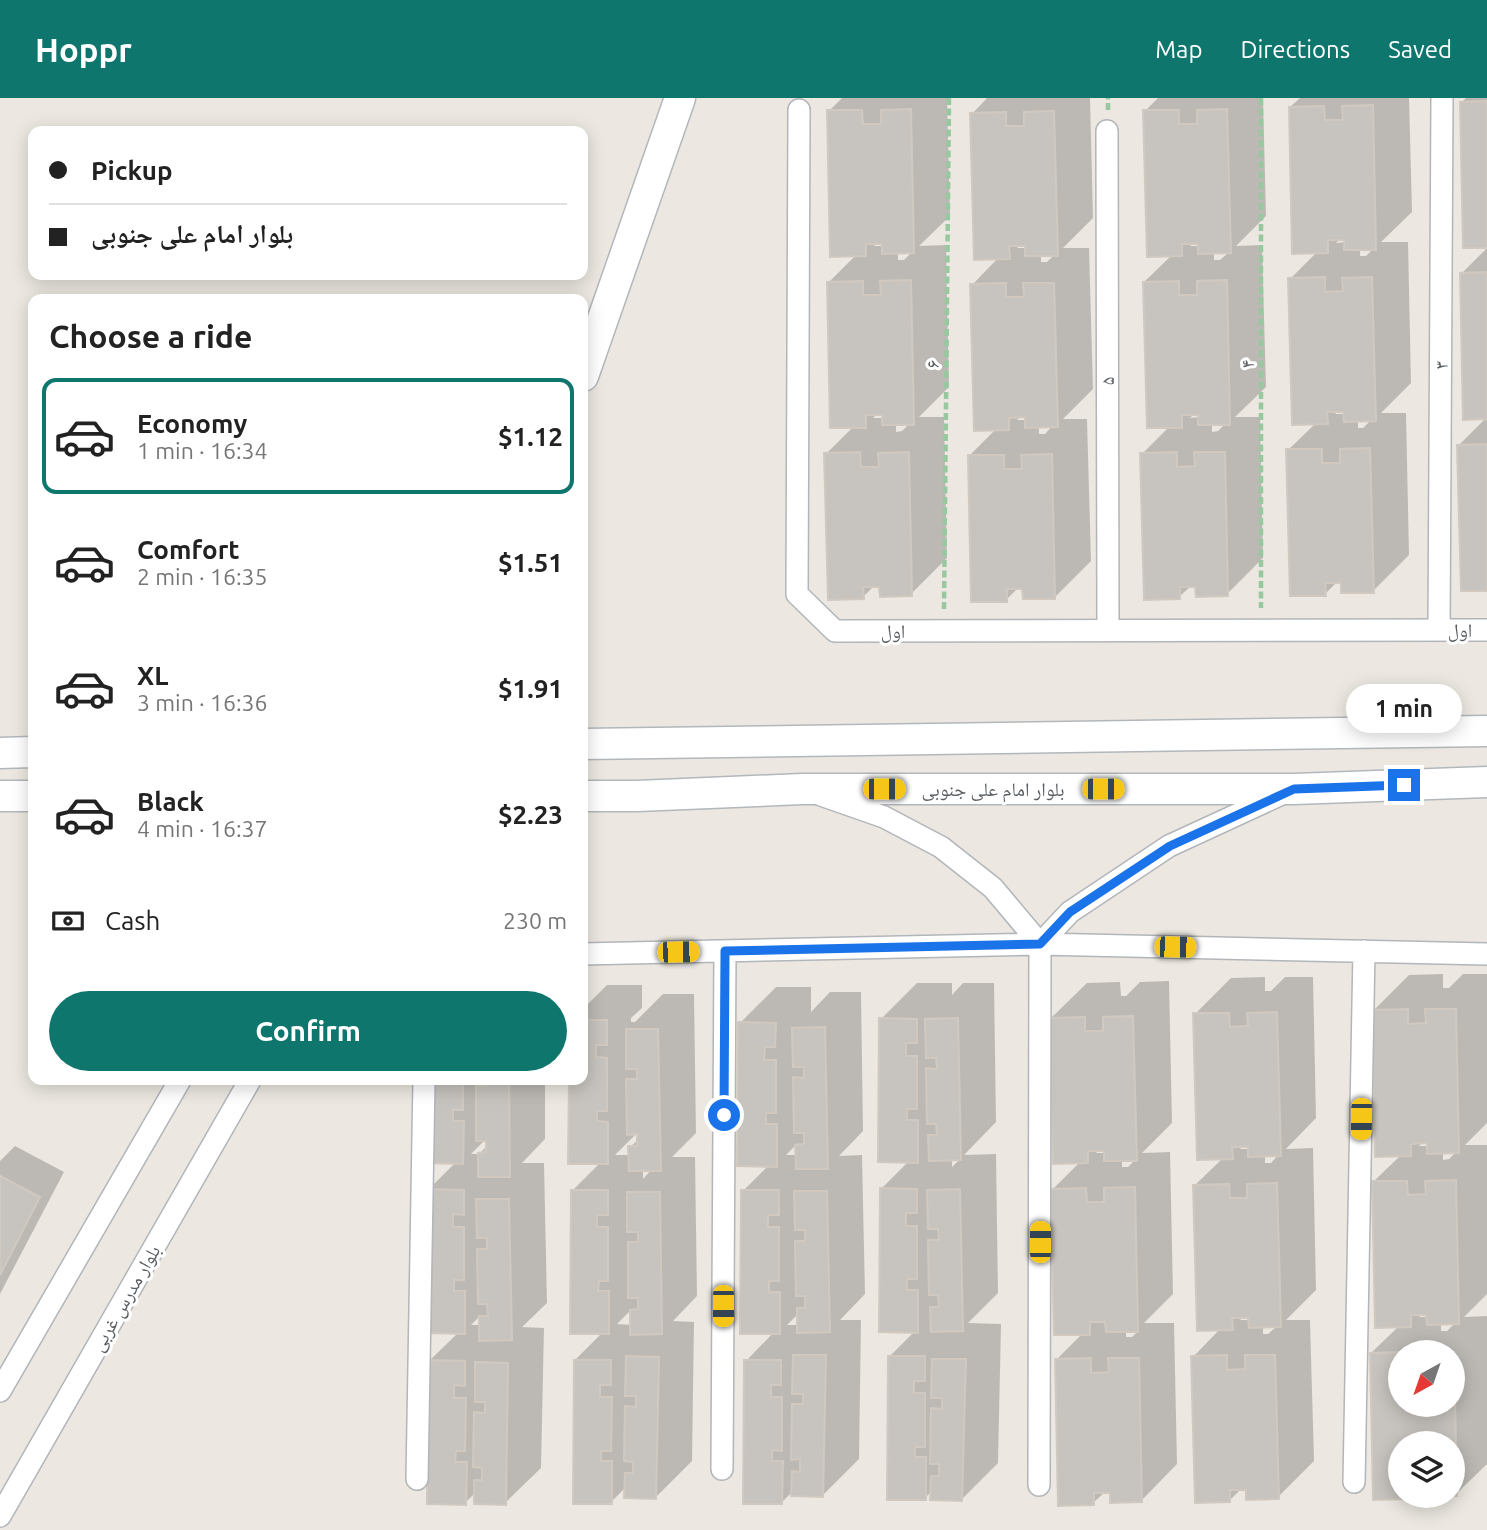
<!DOCTYPE html>
<html lang="en">
<head>
<meta charset="utf-8">
<style>
  body { margin:0; font-family:Ubuntu,"Noto Naskh Arabic",sans-serif; background:#f2f2f2; color:#222; height:100vh; display:flex; flex-direction:column; font-size:26px; white-space:nowrap }
  * { box-sizing:border-box; margin:0 }
  p { font-size:23px; color:#767676 }
  .icon { flex:none; width:38px; height:38px; fill:none; stroke:currentColor; stroke-width:2; stroke-linecap:round; stroke-linejoin:round }
  .map { position:relative; flex:1; overflow:hidden }
  .panel { position:absolute; left:28px; top:196px; width:560px; height:791px; display:flex; flex-direction:column; background:#fff; border-radius:14px; box-shadow:0 4px 18px #0003 }
  .panel>* { flex:none }
  .top-card { position:absolute; left:28px; top:28px; width:560px; height:154px; border-radius:14px; box-shadow:0 4px 18px #0003; display:grid; align-content:center; height:154px; padding:0 21px; background:#fff }
  .needle { width:46px; rotate:220deg }
  .buttons { position:absolute; left:1388px; top:1242px; display:grid; gap:14px }
  .buttons a { display:grid; place-items:center; width:77px; height:77px; border-radius:50%; background:#fff; box-shadow:0 4px 18px #0003; font-size:35px }
  .end { position:absolute; width:32px; height:32px; margin:-16px; border:9px solid #1a73e8; background:#fff; box-shadow:0 0 0 4px #fff }
  .from { border-radius:50% }
  .bubble { position:absolute; height:49px; border-radius:24px; background:#fff; box-shadow:0 4px 18px #0003; font-size:23px; font-weight:700; line-height:49px; text-align:center }
  .car { position:absolute; width:21px; height:42px; margin:-21px -10px; border-radius:9px; box-shadow:0 0 5px 2px #0007; background:linear-gradient(#f5c518 24%,#345 0 40%,#f5c518 0 76%,#345 0 86%,#f5c518 0) }
  .top-card b { display:flex; align-items:center; gap:24px; height:66px; font-size:26px }
  .top-card b+b { border-top:2px solid #e0e0e0 }
  .top-card i { width:18px; height:18px; background:#222 }
  ul { padding:0; list-style:none }
  li { display:flex; align-items:center; gap:21px; height:116px; margin:0 14px 10px; padding:0 7px; border:4px solid transparent; border-radius:14px }
  li div { flex:1 }
  li b { display:block; font-size:26px }
  li em { font-style:normal; font-weight:700 }
  li.active { border-color:#0f766e }
  li>.icon { width:63px; height:63px; stroke-width:1.5 }
  h2 { padding:0 21px; font-size:32px; line-height:84px }
  .pay { display:flex; align-items:center; gap:18px; height:77px; padding:0 21px; font-size:26px }
  .pay p { margin-inline-start:auto }
  .action { display:flex; gap:14px; margin-top:auto; padding:14px 21px }
  .action a { flex:1; height:80px; border-radius:42px; background:#0f766e; color:#fff; font-size:28px; font-weight:700; line-height:80px; text-align:center }
  header { display:flex; align-items:center; gap:42px; box-sizing:border-box; height:98px; padding:0 35px; background:#0f766e; color:#fff }
  header strong { font-size:33px }
  nav { display:flex; gap:38px; margin-inline-start:auto; font-size:24px }
  .map>svg:first-child { display:block }
</style>
</head>
<body>
<header>
<strong>Hoppr</strong>
<nav><a>Map</a><a>Directions</a><a>Saved</a></nav>
</header>
<div class="map">
<svg width="1487" height="1432" viewBox="0 0 1487 1432">
  <rect width="100%" height="100%" fill="#ece8e1"/>
  <path fill="#0003" fill-rule="evenodd" d="M 842,0 L 947,0 L 950,118 L 919,148 L 946,147 L 949,289 L 919,319 L 944,319 L 947,460 L 911,496 L 875,487 L 863,499 L 826,356 L 854,328 L 828,185 L 856,157 L 829,13 ZM 878,144 L 883,144 L 883,148 L 874,148 ZM 898,154 L 912,154 L 904,162 L 898,162 ZM 878,315 L 883,315 L 883,320 L 873,320 ZM 896,325 L 910,325 L 902,333 L 896,334 Z
    M 987,0 L 1090,0 L 1093,120 L 1063,150 L 1089,150 L 1093,291 L 1063,321 L 1087,321 L 1091,463 L 1055,499 L 1019,489 L 1006,502 L 969,358 L 997,330 L 972,187 L 999,159 L 972,16 ZM 1021,146 L 1026,146 L 1027,150 L 1017,150 ZM 1041,156 L 1055,156 L 1047,164 L 1041,164 ZM 1021,318 L 1026,318 L 1026,322 L 1017,322 ZM 1053,327 L 1045,336 L 1039,336 L 1039,328 Z
    M 1158,0 L 1263,0 L 1266,118 L 1236,148 L 1262,147 L 1266,289 L 1235,319 L 1260,319 L 1263,460 L 1227,496 L 1192,487 L 1179,499 L 1142,356 L 1170,328 L 1144,184 L 1172,157 L 1145,13 ZM 1194,144 L 1200,144 L 1200,148 L 1190,148 ZM 1214,154 L 1229,154 L 1220,162 L 1214,162 ZM 1199,315 L 1199,319 L 1190,320 L 1194,316 ZM 1212,325 L 1226,325 L 1218,333 L 1212,334 Z
    M 1300,0 L 1409,0 L 1412,114 L 1381,144 L 1408,144 L 1411,285 L 1381,315 L 1406,315 L 1409,457 L 1373,493 L 1338,483 L 1325,496 L 1288,352 L 1316,325 L 1290,181 L 1318,153 L 1290,9 ZM 1345,140 L 1345,144 L 1336,145 L 1340,141 ZM 1360,150 L 1374,150 L 1366,158 L 1360,158 ZM 1340,312 L 1345,312 L 1345,316 L 1335,316 ZM 1372,321 L 1363,330 L 1358,330 L 1358,322 Z
    M 1466,0 L 1487,0 L 1487,148 L 1462,4 Z
    M 1487,150 L 1487,319 L 1461,176 Z
    M 1487,319 L 1487,491 L 1459,347 Z
    M 1443,876 L 1443,890 L 1449,890 L 1463,876 L 1487,876 L 1487,1025 L 1465,1047 L 1487,1047 L 1487,1196 L 1464,1219 L 1487,1218 L 1487,1366 L 1456,1396 L 1452,1346 L 1400,1346 L 1400,1398 L 1409,1398 L 1375,1400 L 1371,1255 L 1399,1228 L 1373,1084 L 1401,1057 L 1373,913 L 1409,877 ZM 1428,1043 L 1428,1048 L 1419,1048 L 1423,1044 ZM 1457,1053 L 1449,1061 L 1443,1062 L 1443,1054 ZM 1423,1215 L 1428,1215 L 1428,1219 L 1419,1219 ZM 1441,1225 L 1455,1225 L 1447,1233 L 1441,1233 ZM 1400,1255 L 1452,1255 L 1452,1307 L 1400,1307 Z
    M 1265,879 L 1265,893 L 1271,893 L 1285,879 L 1313,879 L 1316,1020 L 1286,1051 L 1313,1050 L 1316,1192 L 1286,1222 L 1310,1222 L 1314,1363 L 1278,1399 L 1242,1390 L 1230,1402 L 1193,1259 L 1220,1231 L 1195,1087 L 1223,1060 L 1195,916 L 1231,880 ZM 1244,1047 L 1250,1047 L 1250,1051 L 1240,1051 ZM 1279,1056 L 1271,1065 L 1265,1065 L 1265,1057 ZM 1245,1218 L 1250,1218 L 1250,1222 L 1240,1222 ZM 1263,1228 L 1277,1228 L 1268,1236 L 1263,1236 Z
    M 1169,883 L 1172,1025 L 1142,1055 L 1170,1054 L 1173,1196 L 1144,1225 L 1174,1225 L 1177,1366 L 1142,1402 L 1106,1393 L 1093,1405 L 1056,1262 L 1083,1235 L 1052,1092 L 1080,1064 L 1051,920 L 1087,885 L 1120,884 L 1121,898 L 1126,898 L 1140,884 ZM 1100,1051 L 1106,1051 L 1106,1055 L 1096,1055 ZM 1122,1061 L 1136,1061 L 1128,1069 L 1122,1069 ZM 1126,1232 L 1139,1232 L 1132,1239 L 1126,1239 Z
    M 917,885 L 952,885 L 952,897 L 963,885 L 994,885 L 996,1024 L 964,1057 L 996,1056 L 998,1195 L 968,1225 L 1001,1226 L 998,1365 L 962,1401 L 932,1393 L 925,1400 L 889,1259 L 915,1233 L 881,1091 L 909,1063 L 881,921 ZM 961,1060 L 952,1069 L 952,1061 Z
    M 607,887 L 642,887 L 642,910 L 631,920 L 631,924 L 635,924 L 663,896 L 694,896 L 696,1035 L 672,1059 L 695,1059 L 697,1198 L 673,1223 L 694,1224 L 692,1363 L 656,1399 L 626,1389 L 611,1404 L 575,1262 L 603,1234 L 572,1093 L 601,1064 L 570,1064 L 571,982 L 583,982 L 583,911 ZM 639,1033 L 639,1041 L 630,1049 L 630,1057 L 615,1057 ZM 652,1071 L 643,1081 L 643,1072 ZM 631,1212 L 632,1227 L 617,1226 Z
    M 776,889 L 811,889 L 811,914 L 830,894 L 861,894 L 863,1033 L 839,1058 L 862,1057 L 865,1196 L 840,1222 L 861,1222 L 859,1361 L 823,1397 L 793,1393 L 782,1404 L 746,1263 L 774,1234 L 743,1093 L 769,1067 L 740,925 ZM 797,1046 L 797,1057 L 786,1057 ZM 799,1215 L 799,1227 L 787,1227 Z
    M 427,982 L 545,982 L 545,1041 L 522,1065 L 544,1065 L 547,1205 L 522,1229 L 544,1230 L 541,1370 L 505,1405 L 475,1395 L 465,1405 L 429,1405 L 429,1263 L 459,1234 L 428,1092 L 456,1064 ZM 488,1039 L 488,1047 L 479,1056 L 471,1056 ZM 481,1217 L 481,1227 L 471,1227 Z
    M 15,1048 L 64,1074 L 0,1196 L 0,1063 Z"/>
  <path fill="#c7c3be" stroke="#d1c9bf" stroke-width="2" d="M 1487,3 L 1487,150 L 1463,150 L 1460,4 Z
    M 1373,7 L 1376,152 L 1344,152 L 1344,142 L 1328,142 L 1328,155 L 1292,156 L 1289,9 L 1324,8 L 1325,22 L 1343,22 L 1342,8 Z
    M 911,11 L 914,155 L 882,156 L 882,146 L 866,146 L 866,158 L 830,159 L 827,12 L 862,12 L 863,26 L 881,26 L 881,12 Z
    M 1227,11 L 1231,155 L 1198,156 L 1198,146 L 1182,146 L 1182,158 L 1147,159 L 1143,12 L 1179,12 L 1179,26 L 1197,26 L 1197,12 Z
    M 1054,13 L 1058,158 L 1025,158 L 1025,148 L 1009,148 L 1010,161 L 974,162 L 970,15 L 1006,14 L 1006,28 L 1024,28 L 1024,14 Z
    M 1487,174 L 1487,321 L 1463,322 L 1460,175 Z
    M 1325,179 L 1325,194 L 1343,193 L 1342,180 L 1372,179 L 1376,323 L 1344,324 L 1343,314 L 1327,314 L 1328,326 L 1292,327 L 1288,180 Z
    M 911,182 L 914,327 L 882,327 L 882,317 L 866,317 L 866,330 L 830,330 L 827,184 L 863,183 L 863,197 L 881,197 L 880,183 Z
    M 1227,182 L 1230,327 L 1198,327 L 1198,317 L 1182,317 L 1182,330 L 1147,330 L 1143,184 L 1179,183 L 1179,197 L 1197,197 L 1197,183 Z
    M 1006,185 L 1006,199 L 1024,199 L 1023,185 L 1054,185 L 1058,329 L 1025,330 L 1025,319 L 1009,320 L 1009,332 L 974,333 L 970,186 Z
    M 1487,346 L 1487,493 L 1461,493 L 1457,347 Z
    M 1370,350 L 1374,495 L 1341,495 L 1341,485 L 1325,485 L 1326,498 L 1290,498 L 1286,351 L 1322,351 L 1322,365 L 1340,365 L 1340,351 Z
    M 860,354 L 861,369 L 879,369 L 878,355 L 909,354 L 912,498 L 880,499 L 879,489 L 863,489 L 864,501 L 828,502 L 824,355 Z
    M 1177,354 L 1177,369 L 1195,368 L 1194,354 L 1225,354 L 1228,498 L 1196,499 L 1195,489 L 1180,489 L 1180,501 L 1144,502 L 1140,355 Z
    M 1052,356 L 1055,501 L 1023,501 L 1022,491 L 1007,491 L 1007,504 L 971,504 L 968,357 L 1004,357 L 1004,371 L 1022,371 L 1021,357 Z
    M 1408,911 L 1408,926 L 1426,925 L 1425,911 L 1456,911 L 1459,1055 L 1427,1056 L 1427,1045 L 1411,1046 L 1411,1058 L 1375,1059 L 1372,912 Z
    M 1277,914 L 1281,1058 L 1248,1059 L 1248,1049 L 1232,1049 L 1233,1061 L 1197,1062 L 1193,915 L 1229,915 L 1230,929 L 1248,928 L 1247,915 Z
    M 1133,918 L 1137,1063 L 1104,1063 L 1104,1053 L 1088,1053 L 1088,1065 L 1053,1066 L 1049,920 L 1085,919 L 1085,933 L 1103,933 L 1103,919 Z
    M 879,920 L 917,921 L 917,945 L 906,945 L 906,958 L 917,958 L 917,1011 L 907,1011 L 907,1022 L 918,1022 L 918,1065 L 878,1064 Z
    M 958,920 L 961,1062 L 929,1063 L 928,1037 L 937,1037 L 936,1026 L 927,1026 L 926,970 L 937,971 L 936,960 L 926,960 L 925,921 Z
    M 583,922 L 607,922 L 607,947 L 596,947 L 596,959 L 607,960 L 607,1013 L 597,1013 L 597,1023 L 608,1024 L 608,1066 L 568,1066 L 569,982 L 583,982 Z
    M 738,924 L 776,925 L 775,949 L 765,949 L 764,962 L 776,962 L 776,1015 L 766,1015 L 766,1026 L 777,1026 L 777,1069 L 737,1068 Z
    M 825,929 L 828,1071 L 796,1071 L 795,1047 L 804,1046 L 804,1035 L 794,1035 L 793,979 L 804,980 L 804,969 L 793,969 L 792,930 Z
    M 626,931 L 658,931 L 661,1073 L 629,1073 L 628,1048 L 637,1048 L 637,1036 L 627,1037 L 626,981 L 637,981 L 637,971 L 626,971 Z
    M 425,982 L 463,982 L 463,1012 L 453,1012 L 453,1023 L 464,1023 L 463,1066 L 424,1065 Z
    M 486,982 L 509,982 L 510,1079 L 478,1079 L 478,1055 L 486,1054 L 486,1043 L 476,1043 L 476,987 L 486,988 Z
    M 0,1078 L 40,1099 L 0,1177 Z
    M 1456,1082 L 1459,1226 L 1427,1227 L 1426,1217 L 1411,1217 L 1411,1229 L 1375,1230 L 1372,1083 L 1407,1083 L 1408,1097 L 1426,1096 L 1425,1083 Z
    M 1277,1085 L 1281,1229 L 1249,1230 L 1248,1220 L 1232,1220 L 1233,1232 L 1197,1233 L 1193,1087 L 1229,1086 L 1230,1100 L 1247,1100 L 1247,1086 Z
    M 1135,1089 L 1138,1234 L 1106,1234 L 1105,1224 L 1090,1224 L 1090,1237 L 1054,1237 L 1050,1091 L 1086,1090 L 1087,1104 L 1104,1104 L 1104,1090 Z
    M 880,1090 L 917,1091 L 917,1115 L 906,1115 L 906,1128 L 917,1128 L 917,1181 L 907,1181 L 907,1192 L 918,1192 L 918,1235 L 879,1234 Z
    M 426,1091 L 464,1092 L 464,1117 L 453,1116 L 453,1129 L 464,1129 L 464,1182 L 454,1182 L 454,1193 L 465,1193 L 465,1236 L 426,1235 Z
    M 960,1091 L 963,1233 L 931,1234 L 930,1209 L 939,1209 L 938,1197 L 929,1197 L 928,1142 L 939,1142 L 938,1131 L 928,1131 L 927,1092 Z
    M 571,1092 L 608,1092 L 608,1117 L 597,1117 L 597,1129 L 608,1129 L 608,1183 L 599,1183 L 598,1193 L 609,1193 L 609,1236 L 570,1236 Z
    M 741,1092 L 779,1092 L 779,1117 L 768,1117 L 768,1129 L 779,1129 L 779,1183 L 769,1183 L 769,1194 L 780,1194 L 780,1236 L 740,1236 Z
    M 794,1093 L 827,1093 L 830,1234 L 797,1235 L 797,1210 L 805,1210 L 805,1198 L 796,1198 L 795,1143 L 805,1143 L 805,1132 L 795,1132 Z
    M 627,1094 L 660,1094 L 662,1236 L 630,1237 L 630,1212 L 638,1211 L 638,1200 L 628,1200 L 628,1144 L 638,1144 L 638,1134 L 627,1134 Z
    M 476,1101 L 509,1101 L 512,1242 L 479,1243 L 479,1218 L 488,1218 L 487,1206 L 478,1206 L 477,1151 L 487,1151 L 487,1140 L 477,1140 Z
    M 1405,1254 L 1400,1255 L 1400,1307 L 1452,1307 L 1452,1255 L 1423,1254 L 1454,1254 L 1457,1398 L 1452,1398 L 1452,1346 L 1400,1346 L 1400,1398 L 1409,1398 L 1409,1401 L 1373,1402 L 1370,1255 Z
    M 793,1257 L 826,1257 L 823,1399 L 791,1398 L 792,1373 L 800,1374 L 800,1361 L 791,1362 L 792,1306 L 803,1306 L 803,1296 L 792,1296 Z
    M 1227,1257 L 1227,1272 L 1245,1271 L 1245,1257 L 1275,1257 L 1279,1401 L 1246,1402 L 1246,1392 L 1230,1392 L 1230,1404 L 1195,1405 L 1191,1258 Z
    M 626,1258 L 659,1259 L 656,1401 L 624,1400 L 625,1375 L 633,1375 L 633,1364 L 624,1363 L 625,1308 L 636,1309 L 636,1298 L 625,1298 Z
    M 888,1258 L 925,1258 L 925,1283 L 914,1283 L 914,1295 L 925,1295 L 925,1349 L 915,1349 L 915,1359 L 926,1359 L 926,1402 L 887,1402 Z
    M 1091,1260 L 1091,1275 L 1109,1274 L 1108,1260 L 1139,1260 L 1142,1404 L 1110,1405 L 1110,1395 L 1094,1395 L 1094,1407 L 1058,1408 L 1055,1261 Z
    M 932,1261 L 966,1261 L 962,1403 L 930,1402 L 931,1378 L 939,1378 L 939,1366 L 930,1366 L 931,1310 L 942,1311 L 942,1300 L 931,1300 Z
    M 428,1262 L 465,1263 L 465,1288 L 454,1287 L 454,1300 L 466,1300 L 465,1353 L 456,1353 L 455,1364 L 467,1364 L 466,1407 L 427,1406 Z
    M 574,1262 L 611,1262 L 611,1287 L 600,1287 L 600,1299 L 612,1299 L 611,1353 L 601,1353 L 601,1363 L 612,1363 L 612,1406 L 573,1406 Z
    M 744,1262 L 781,1262 L 781,1287 L 771,1287 L 771,1299 L 782,1299 L 782,1353 L 772,1352 L 772,1363 L 783,1363 L 782,1406 L 743,1406 Z
    M 475,1264 L 508,1265 L 506,1407 L 474,1406 L 474,1382 L 482,1382 L 482,1370 L 473,1369 L 474,1314 L 485,1315 L 485,1304 L 475,1304 Z"/>
  <g fill="none" stroke-linecap="round" stroke-linejoin="round">
    <g stroke="#b2b5b9" stroke-width="24">
      <path id="street" d="M 799,12 L 797,496 L 835,533 L 1487,532
        M 1107,33 L 1108,532
        M 1439,532 L 1442,1
        M 821,697 L 884,719 L 941,749 L 993,790 L 1040,846 L 1039,1387
        M 1040,846 L 1070,814 L 1169,748 L 1286,694
        M 583,856 L 1040,846 L 1487,856
        M 0,1293 L 180,982
        M 722,1371 L 725,853
        M 417,1381 L 424,982
        M 1354,1384 L 1364,853
        M 0,1418 L 250,982"/>
    </g>
    <g stroke="#b2b7bc" stroke-width="33">
      <path id="secondary" d="M 583,278 L 680,0
        M 583,646 L 1487,633
        M 0,655 L 33,654
        M 0,698 L 33,698
        M 583,698 L 637,698 L 802,691 L 1294,691 L 1487,684"/>
    </g>
    <path stroke="#97c89f" stroke-width="4.5" stroke-dasharray="7 3.5" stroke-linecap="butt" d="M 1261,0 L 1261,510
      M 1108,12 L 1108,0
      M 944,511 L 949,0"/>
    <use href="#street" stroke="#fff" stroke-width="21"/>
    <use href="#secondary" stroke="#fff" stroke-width="30"/>
  </g>
  <g fill="none" stroke-linecap="round" stroke-linejoin="round">
    <path stroke="#1a73e8" stroke-width="9" d="M 724,1017 L 725,853 L 1040,846 L 1070,814 L 1170,748 L 1294,691 L 1404,687"/>
  </g>
  <g text-anchor="middle" dominant-baseline="central" stroke-width="6" stroke-linejoin="round" paint-order="stroke">
    <g font-size="19" fill="#595e62" stroke="#fff">
      <text transform="translate(932 266) rotate(-89)">۶</text>
      <text transform="translate(1247 266) rotate(-90)">۴</text>
      <text transform="translate(1441 267) rotate(-90)">۳</text>
      <text transform="translate(1107 283) rotate(-90)">۵</text>
      <text x="1460" y="532">اول</text>
      <text x="893" y="533">اول</text>
      <text x="993" y="691">بلوار امام علی جنوبی</text>
      <text transform="translate(125 1200) rotate(-60)">بلوار مدرس غربی</text>
    </g>
  </g>
</svg>
<div class="buttons">
<a><svg class="needle" viewBox="-14 -14 28 28"><path d="M0-13l5 13h-10z" fill="#e53935"/><path d="M0 13l5-13h-10z" fill="#767676"/></svg></a>
<a><svg class="icon" aria-label="layers" viewBox="0 0 24 24"><path d="M12 4l9 5-9 5-9-5zM3 14l9 5 9-5"/></svg></a>
</div>
<i class="end from" style="left:724px;top:1017px"></i>
<i class="end" style="left:1404px;top:687px"></i>
<div class="bubble" style="left:1346px;top:586px;width:116px">1 min</div>
<i class="car" style="left:884px;top:691px;rotate:90deg"></i>
<i class="car" style="left:1103px;top:691px;rotate:90deg"></i>
<i class="car" style="left:1175px;top:849px;rotate:91deg"></i>
<i class="car" style="left:678px;top:854px;rotate:89deg"></i>
<i class="car" style="left:1361px;top:1021px;rotate:181deg"></i>
<i class="car" style="left:1040px;top:1144px;rotate:0deg"></i>
<i class="car" style="left:723px;top:1208px;rotate:180deg"></i>
<div class="top-card">
<b><i class="from"></i>Pickup</b>
<b><i></i>بلوار امام علی جنوبی</b>
</div>
<section class="panel">
<h2>Choose a ride</h2>
<ul>
<li class="active"><svg class="icon" aria-label="car" viewBox="0 0 24 24"><path d="M5 17H2v-5l4-1 3-4h7l3 4 3 1v5h-3M9 17h6M6 11h13"/><circle cx="7" cy="17" r="2"/><circle cx="17" cy="17" r="2"/></svg><div><b>Economy</b><p>1 min · 16:34</p></div><em>$1.12</em></li>
<li><svg class="icon" aria-label="car" viewBox="0 0 24 24"><path d="M5 17H2v-5l4-1 3-4h7l3 4 3 1v5h-3M9 17h6M6 11h13"/><circle cx="7" cy="17" r="2"/><circle cx="17" cy="17" r="2"/></svg><div><b>Comfort</b><p>2 min · 16:35</p></div><em>$1.51</em></li>
<li><svg class="icon" aria-label="car" viewBox="0 0 24 24"><path d="M5 17H2v-5l4-1 3-4h7l3 4 3 1v5h-3M9 17h6M6 11h13"/><circle cx="7" cy="17" r="2"/><circle cx="17" cy="17" r="2"/></svg><div><b>XL</b><p>3 min · 16:36</p></div><em>$1.91</em></li>
<li><svg class="icon" aria-label="car" viewBox="0 0 24 24"><path d="M5 17H2v-5l4-1 3-4h7l3 4 3 1v5h-3M9 17h6M6 11h13"/><circle cx="7" cy="17" r="2"/><circle cx="17" cy="17" r="2"/></svg><div><b>Black</b><p>4 min · 16:37</p></div><em>$2.23</em></li>
</ul>
<div class="pay"><svg class="icon" aria-label="cash" viewBox="0 0 24 24"><path d="M3 7h18v10H3z"/><circle cx="12" cy="12" r="2"/></svg>Cash<p>230 m</p></div>
<div class="action"><a>Confirm</a></div>
</section>
</div>
</body>
</html>
